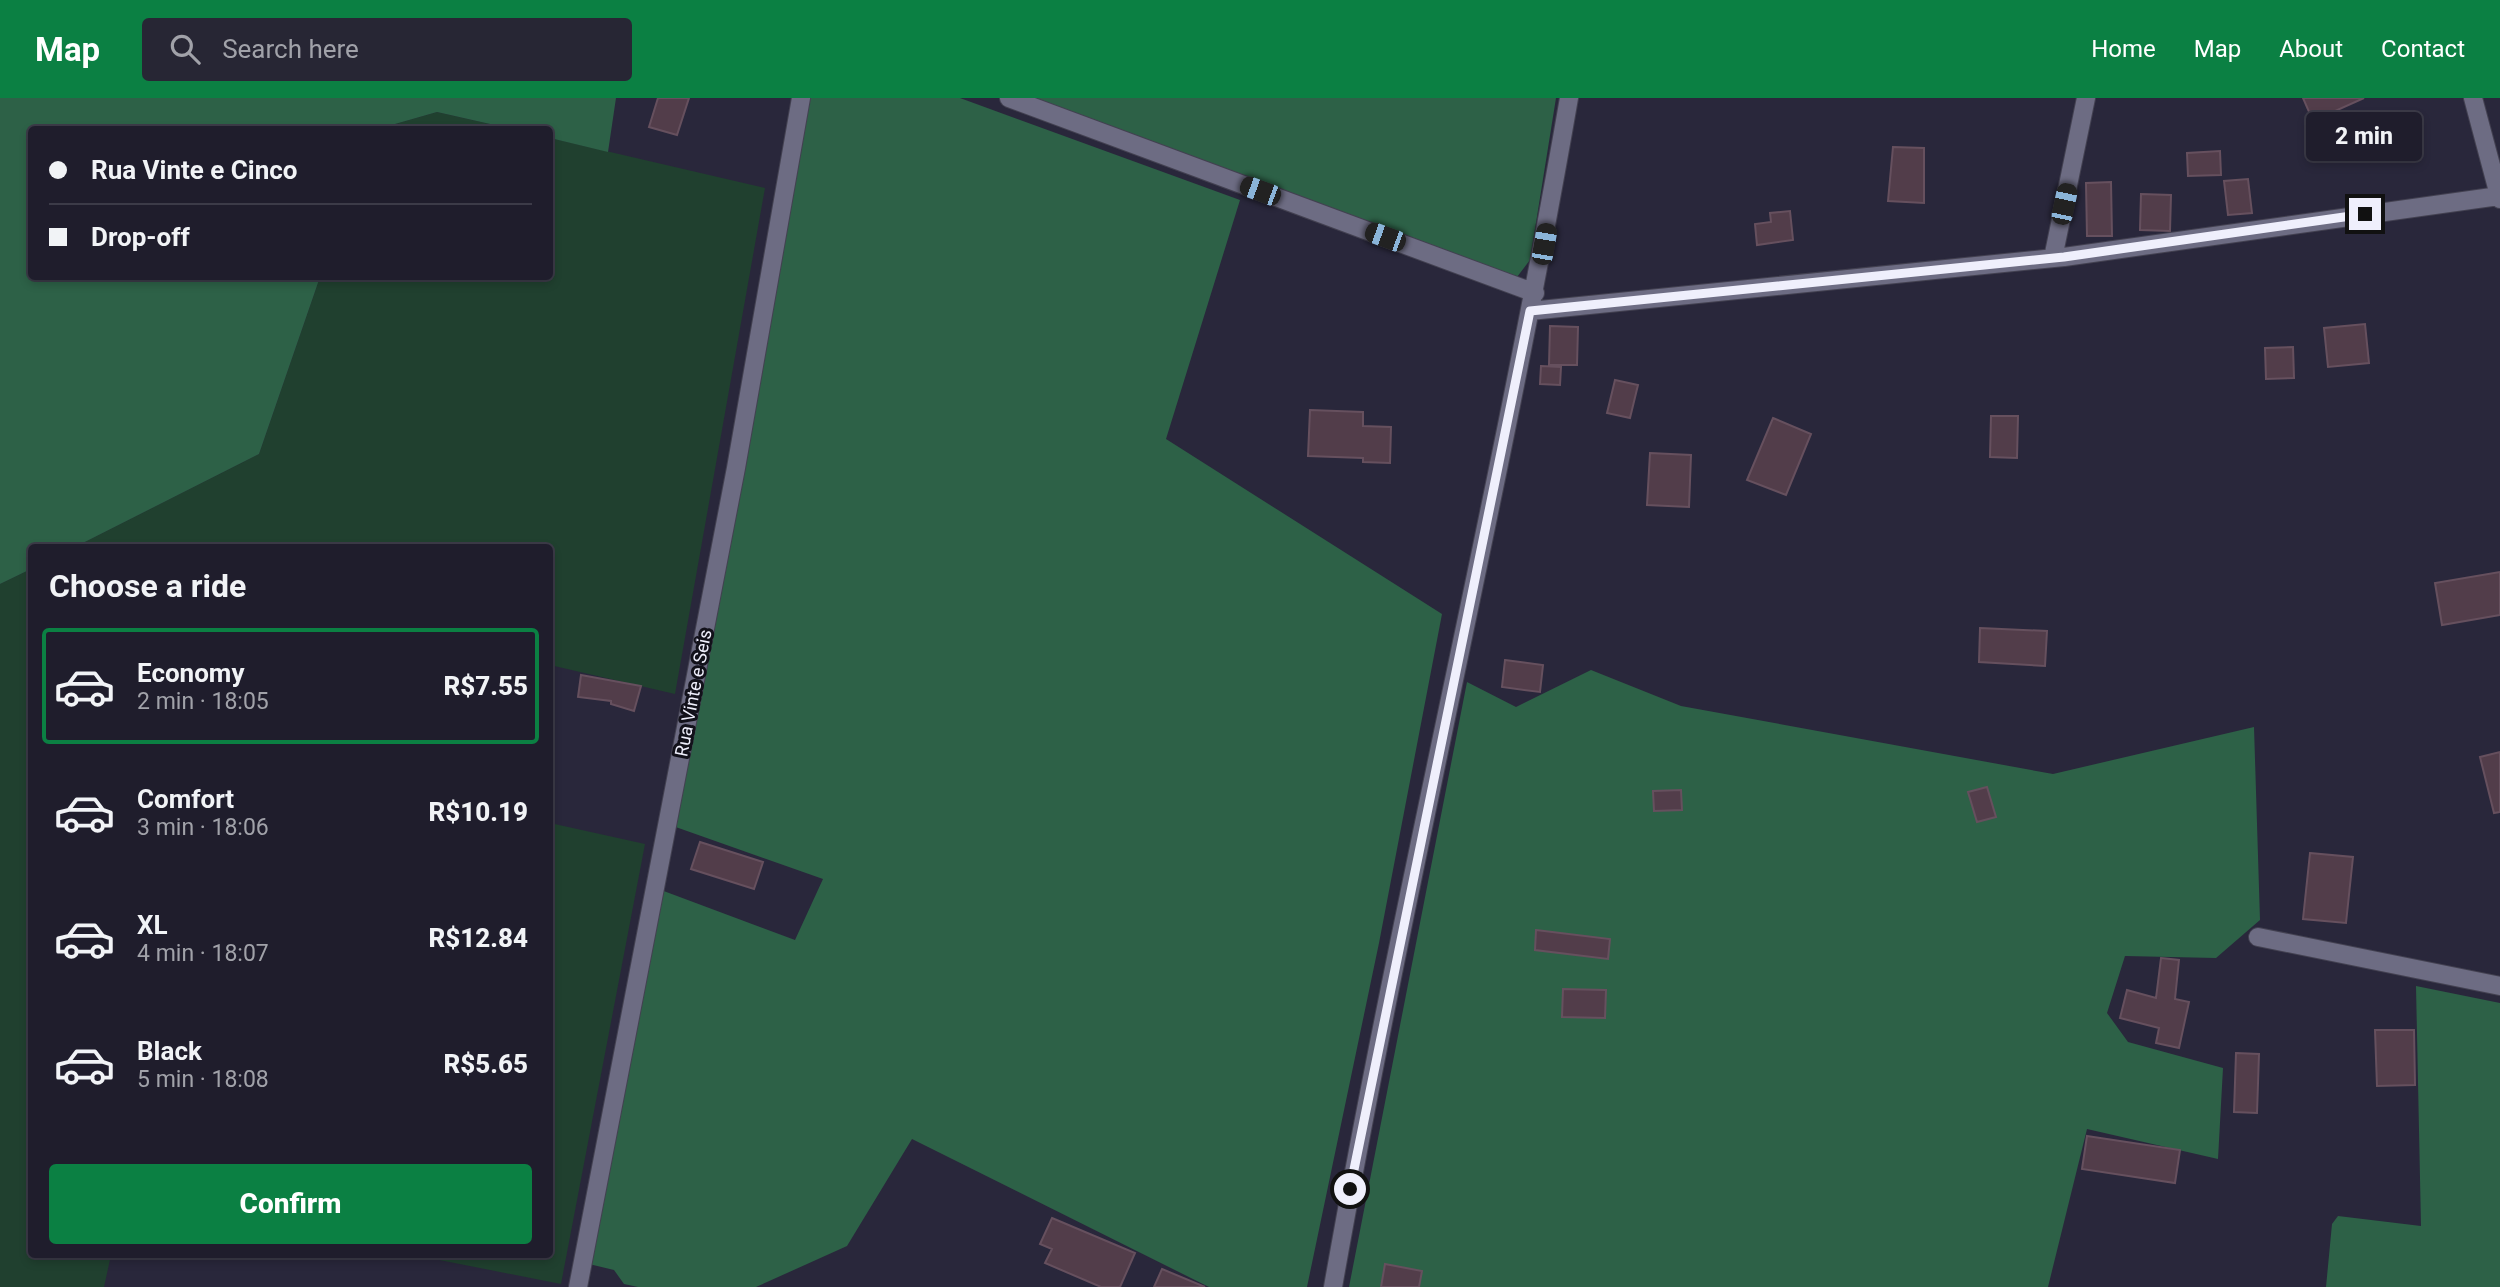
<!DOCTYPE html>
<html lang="en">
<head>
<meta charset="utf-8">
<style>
  body { margin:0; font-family:Roboto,sans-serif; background:#272634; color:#f1f3f6; height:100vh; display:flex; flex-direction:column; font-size:26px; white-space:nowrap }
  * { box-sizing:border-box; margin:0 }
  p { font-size:23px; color:#a1a2a9 }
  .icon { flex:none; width:38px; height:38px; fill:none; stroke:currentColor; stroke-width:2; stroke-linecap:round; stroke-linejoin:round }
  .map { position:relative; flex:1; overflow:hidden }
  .details { position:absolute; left:28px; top:446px; width:525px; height:714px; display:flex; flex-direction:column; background:#1f1d2c; border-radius:7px; box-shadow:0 4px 10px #0003,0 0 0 2px #3c3b48 }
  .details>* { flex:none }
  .guide { position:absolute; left:28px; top:28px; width:525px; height:154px; border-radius:7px; box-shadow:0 4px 10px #0003,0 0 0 2px #3c3b48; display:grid; align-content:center; height:154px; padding:0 21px; background:#1f1d2c }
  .end { position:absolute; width:32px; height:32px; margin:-16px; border:9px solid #efeffc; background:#111; box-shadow:0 0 0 4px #111 }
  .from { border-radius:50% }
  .bubble { position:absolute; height:49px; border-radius:7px; background:#1f1d2c; box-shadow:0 4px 10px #0003,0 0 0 2px #3c3b48; font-size:23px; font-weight:800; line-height:49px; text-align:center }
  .car { position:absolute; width:21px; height:42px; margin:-21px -10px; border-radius:9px; box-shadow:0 0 5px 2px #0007; background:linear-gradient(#222 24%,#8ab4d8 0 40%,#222 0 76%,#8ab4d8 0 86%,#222 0) }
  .guide b { display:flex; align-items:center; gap:24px; height:66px; font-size:26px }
  .guide b+b { border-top:2px solid #3c3b48 }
  .guide i { width:18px; height:18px; background:#f1f3f6 }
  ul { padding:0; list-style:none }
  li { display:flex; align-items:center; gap:21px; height:116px; margin:0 14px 10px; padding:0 7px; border:4px solid transparent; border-radius:7px }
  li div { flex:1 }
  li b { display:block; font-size:26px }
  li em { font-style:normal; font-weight:800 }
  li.current { border-color:#0b8043 }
  li>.icon { width:63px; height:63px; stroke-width:1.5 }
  h2 { padding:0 21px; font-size:32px; line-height:84px }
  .button { display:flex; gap:14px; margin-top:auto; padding:14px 21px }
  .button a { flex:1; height:80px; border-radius:7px; background:#0b8043; color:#fff; font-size:28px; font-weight:800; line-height:80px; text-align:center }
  header { display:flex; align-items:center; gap:42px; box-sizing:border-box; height:98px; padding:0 35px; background:#0b8043; color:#fff }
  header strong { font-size:33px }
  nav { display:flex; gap:38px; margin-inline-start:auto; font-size:24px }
  .search { width:490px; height:63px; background:#272634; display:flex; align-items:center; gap:18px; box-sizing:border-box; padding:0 24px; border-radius:7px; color:#a1a2a9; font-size:26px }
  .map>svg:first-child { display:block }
</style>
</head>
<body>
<header>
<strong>Map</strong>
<div class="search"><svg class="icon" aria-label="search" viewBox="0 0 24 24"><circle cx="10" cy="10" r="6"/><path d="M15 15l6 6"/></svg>Search here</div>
<nav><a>Home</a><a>Map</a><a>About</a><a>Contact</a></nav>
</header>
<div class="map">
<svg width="2500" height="1189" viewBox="0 0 2500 1189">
  <rect width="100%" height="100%" fill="#29273b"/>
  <path fill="#20402f" d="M 437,14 L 512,31 L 374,32 Z
    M 550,40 L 765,90 L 675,596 L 550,567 L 550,450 L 73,450 L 259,356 L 320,179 L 550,178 Z
    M 31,471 L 32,1157 L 111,1157 L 104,1189 L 0,1189 L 0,486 Z
    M 550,725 L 645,746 L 561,1186 L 414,1157 L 550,1157 Z"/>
  <path fill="#2d6147" d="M 0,0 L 616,0 L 608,54 L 550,40 L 550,32 L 512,31 L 437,14 L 374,32 L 32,32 L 32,178 L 320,179 L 259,356 L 73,450 L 32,450 L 31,471 L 0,486 Z
    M 803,0 L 960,0 L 1240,102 L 1166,341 L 1442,516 L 1379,845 L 1307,1189 L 1209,1189 L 912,1041 L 847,1148 L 756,1189 L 638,1189 L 624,1186 L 614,1172 L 589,1166 L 661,792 L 795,842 L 823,781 L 670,727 Z
    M 1016,0 L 1556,0 L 1530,162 L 1517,179 Z
    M 1591,572 L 1681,608 L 2053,676 L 2254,629 L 2260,822 L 2216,860 L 2125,858 L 2107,915 L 2128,944 L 2223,970 L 2218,1061 L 2087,1031 L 2048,1189 L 1349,1189 L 1467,584 L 1516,609 Z
    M 2416,888 L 2500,905 L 2500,1189 L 2326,1189 L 2332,1126 L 2338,1118 L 2421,1128 Z"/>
  <path fill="#523d4a" stroke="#66505e" stroke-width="2" d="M 658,0 L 689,0 L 677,37 L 649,29 Z
    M 2303,0 L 2364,0 L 2313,23 Z
    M 1893,49 L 1924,50 L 1924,105 L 1888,103 Z
    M 2220,53 L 2221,77 L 2188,78 L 2187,55 Z
    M 2248,81 L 2252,115 L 2228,117 L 2224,83 Z
    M 2111,84 L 2112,138 L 2087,138 L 2086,85 Z
    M 2141,96 L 2171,97 L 2170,133 L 2140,132 Z
    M 1790,113 L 1793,142 L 1757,147 L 1755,126 L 1771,124 L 1770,115 Z
    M 2365,226 L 2369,265 L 2328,269 L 2324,230 Z
    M 1550,228 L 1578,229 L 1577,267 L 1549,267 Z
    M 2293,249 L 2294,280 L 2266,281 L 2265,250 Z
    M 1541,268 L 1561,269 L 1560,287 L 1540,286 Z
    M 1615,282 L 1638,287 L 1630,320 L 1607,315 Z
    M 1310,312 L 1363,314 L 1363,328 L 1391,329 L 1390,365 L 1363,364 L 1363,360 L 1308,358 Z
    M 1991,318 L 2018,318 L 2017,360 L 1990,359 Z
    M 1773,320 L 1811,336 L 1786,397 L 1747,382 Z
    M 1650,355 L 1691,357 L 1689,409 L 1647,407 Z
    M 2500,474 L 2500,517 L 2442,527 L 2435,485 Z
    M 1980,530 L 2047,533 L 2045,568 L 1979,564 Z
    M 1505,562 L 1543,567 L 1540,594 L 1502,589 Z
    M 581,577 L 641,588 L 634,613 L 611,606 L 611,603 L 578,599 Z
    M 2500,654 L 2500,714 L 2494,715 L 2480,659 Z
    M 1987,689 L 1996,719 L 1977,724 L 1968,694 Z
    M 1681,692 L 1682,712 L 1654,713 L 1653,693 Z
    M 700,744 L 763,764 L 754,791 L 691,771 Z
    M 2310,755 L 2353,759 L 2346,825 L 2303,821 Z
    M 1536,832 L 1610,841 L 1608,861 L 1535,852 Z
    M 2161,860 L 2179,862 L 2175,901 L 2189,904 L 2179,950 L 2156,945 L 2159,930 L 2120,920 L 2127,892 L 2156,900 Z
    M 1563,891 L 1606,892 L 1605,920 L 1562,919 Z
    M 2375,932 L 2414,932 L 2415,987 L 2377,988 Z
    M 2236,955 L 2259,956 L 2257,1015 L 2234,1014 Z
    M 2087,1038 L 2180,1052 L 2175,1085 L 2082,1071 Z
    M 1052,1120 L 1135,1155 L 1120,1189 L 1101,1189 L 1045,1165 L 1052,1151 L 1040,1146 Z
    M 1385,1166 L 1422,1173 L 1419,1189 L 1381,1189 Z
    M 1162,1171 L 1205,1189 L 1154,1189 Z"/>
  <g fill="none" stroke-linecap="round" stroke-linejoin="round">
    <g stroke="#434151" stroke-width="20">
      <path id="minor" d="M 1009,0 L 1535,195
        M 2473,0 L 2500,101
        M 2053,160 L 2086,0
        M 1530,213 L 2064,159 L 2499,98
        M 2258,839 L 2500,888
        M 578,1189 L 736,370 L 801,0
        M 1333,1189 C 1403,791 1500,398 1569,0"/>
    </g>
    <use href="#minor" stroke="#6d6c83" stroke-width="18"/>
  </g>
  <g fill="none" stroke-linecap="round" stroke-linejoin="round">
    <path stroke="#efeffc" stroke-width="9" d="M 1350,1091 L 1530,213 L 2064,159 L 2365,116"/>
  </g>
  <g text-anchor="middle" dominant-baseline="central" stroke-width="6" stroke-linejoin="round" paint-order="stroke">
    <g font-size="18" fill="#efeffc" stroke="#12111a">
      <text transform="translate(693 595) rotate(-79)">Rua Vinte e Seis</text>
    </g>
  </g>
</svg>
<i class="end from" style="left:1350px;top:1091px"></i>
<i class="end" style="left:2365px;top:116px"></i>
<div class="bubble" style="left:2306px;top:14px;width:116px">2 min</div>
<i class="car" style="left:1260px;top:93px;rotate:290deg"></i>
<i class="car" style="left:2064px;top:106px;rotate:12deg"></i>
<i class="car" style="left:1385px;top:139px;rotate:290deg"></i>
<i class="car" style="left:1544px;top:146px;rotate:10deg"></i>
<div class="guide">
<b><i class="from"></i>Rua Vinte e Cinco</b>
<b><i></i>Drop-off</b>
</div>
<section class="details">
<h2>Choose a ride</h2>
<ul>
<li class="current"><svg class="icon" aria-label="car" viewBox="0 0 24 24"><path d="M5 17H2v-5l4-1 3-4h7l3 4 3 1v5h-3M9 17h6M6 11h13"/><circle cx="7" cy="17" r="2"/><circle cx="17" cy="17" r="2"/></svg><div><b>Economy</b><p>2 min · 18:05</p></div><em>R$7.55</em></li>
<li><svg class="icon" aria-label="car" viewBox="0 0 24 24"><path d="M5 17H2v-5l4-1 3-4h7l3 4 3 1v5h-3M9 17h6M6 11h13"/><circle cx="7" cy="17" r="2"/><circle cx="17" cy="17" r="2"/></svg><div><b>Comfort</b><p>3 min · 18:06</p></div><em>R$10.19</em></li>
<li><svg class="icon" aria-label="car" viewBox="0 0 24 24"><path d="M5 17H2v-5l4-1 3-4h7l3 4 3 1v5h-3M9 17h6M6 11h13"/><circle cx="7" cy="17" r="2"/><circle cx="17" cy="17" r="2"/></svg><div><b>XL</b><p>4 min · 18:07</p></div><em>R$12.84</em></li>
<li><svg class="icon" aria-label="car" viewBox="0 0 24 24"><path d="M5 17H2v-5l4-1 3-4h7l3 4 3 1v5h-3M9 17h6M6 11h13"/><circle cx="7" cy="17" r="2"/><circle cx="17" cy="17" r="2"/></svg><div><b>Black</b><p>5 min · 18:08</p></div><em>R$5.65</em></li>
</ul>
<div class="button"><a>Confirm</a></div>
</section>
</div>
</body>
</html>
